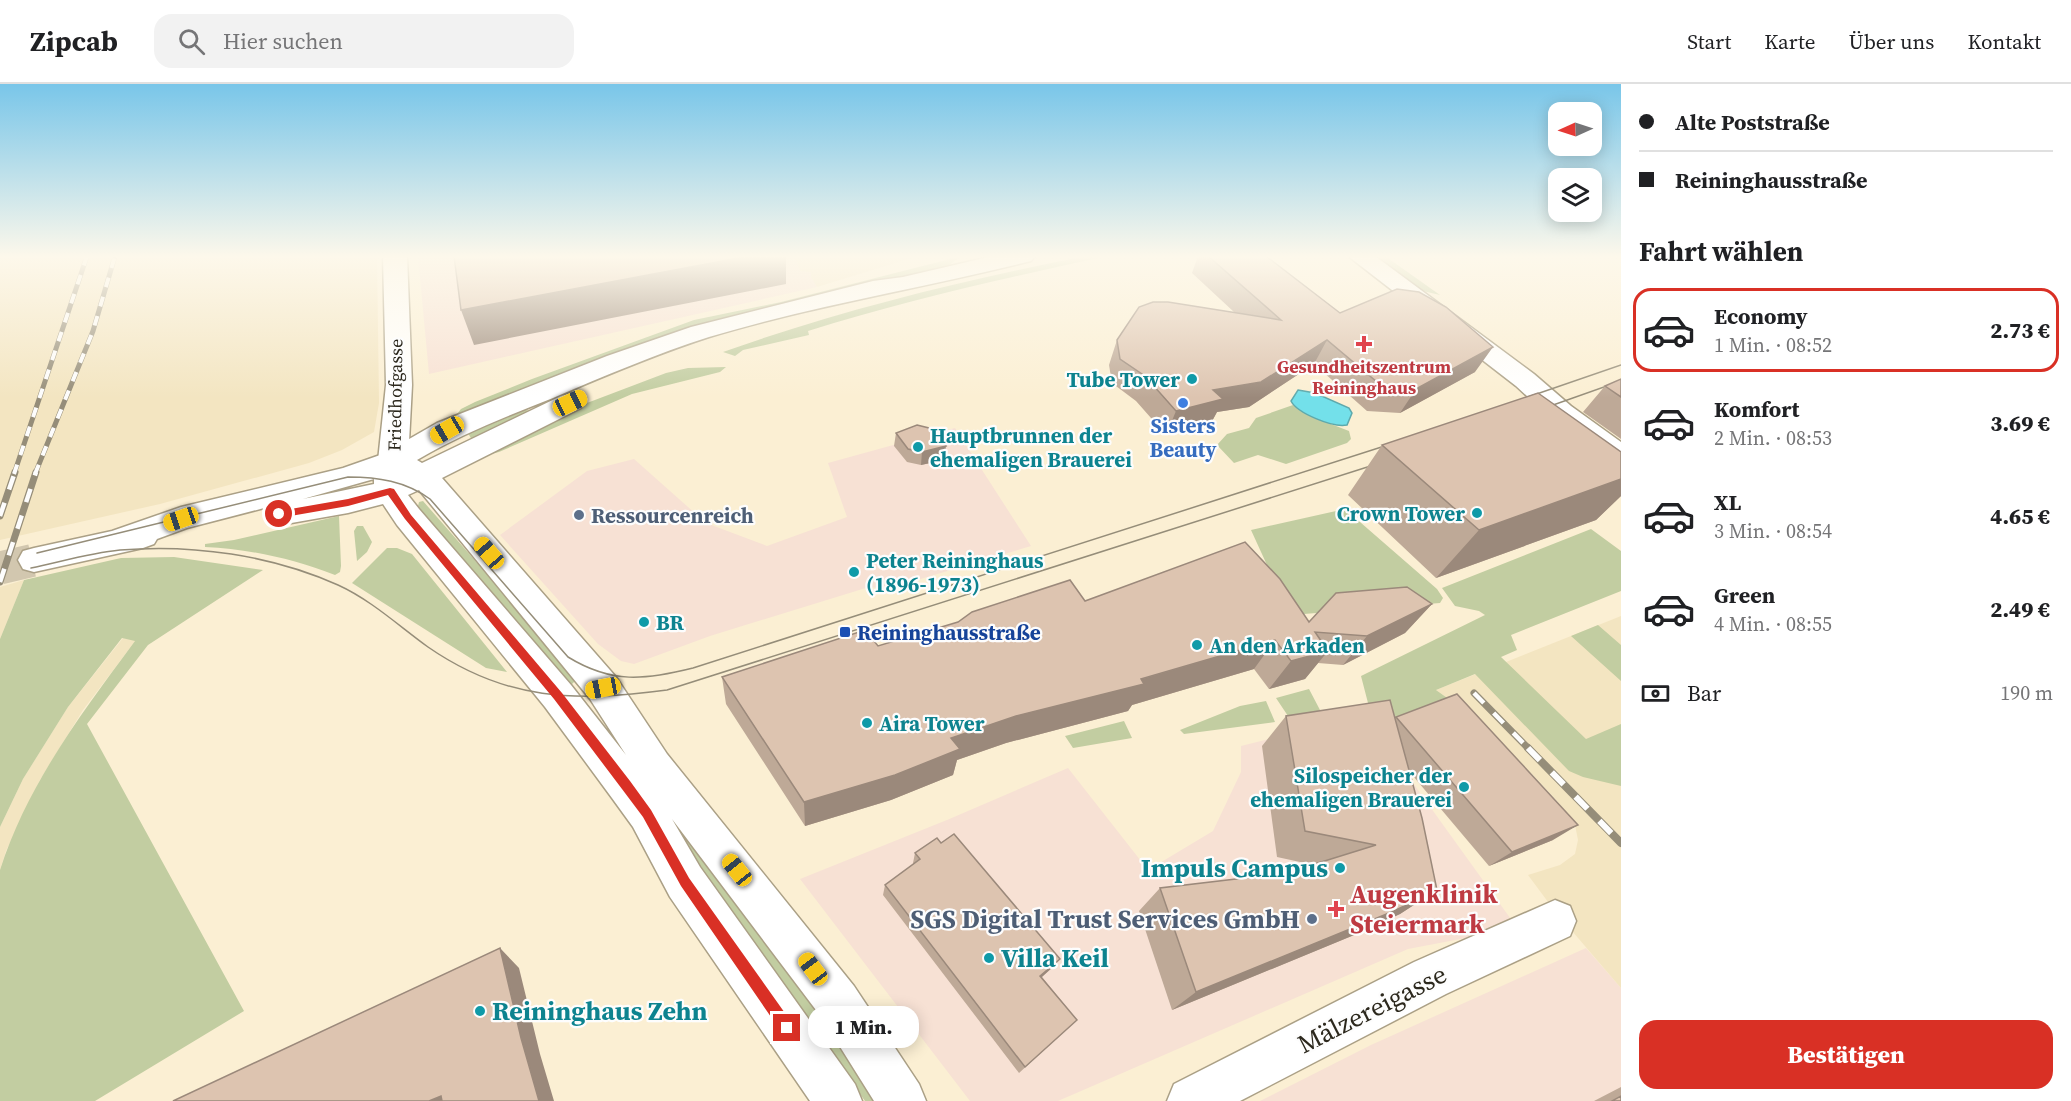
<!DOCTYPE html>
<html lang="de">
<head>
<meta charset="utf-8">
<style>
  body { margin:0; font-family:"Source Serif 4",serif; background:#f2f2f2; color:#202124; height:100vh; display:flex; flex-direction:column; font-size:22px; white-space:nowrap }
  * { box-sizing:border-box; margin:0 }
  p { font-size:20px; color:#757577 }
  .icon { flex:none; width:33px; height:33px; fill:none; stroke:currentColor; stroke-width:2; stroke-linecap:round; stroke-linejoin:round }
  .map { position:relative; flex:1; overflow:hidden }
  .side { display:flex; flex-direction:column; background:#fff; width:450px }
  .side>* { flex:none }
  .banner { display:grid; align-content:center; height:132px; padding:0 18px; background:#fff }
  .needle { width:39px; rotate:267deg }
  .fabs { position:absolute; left:1548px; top:18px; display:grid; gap:12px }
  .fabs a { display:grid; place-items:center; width:54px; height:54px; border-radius:12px; background:#fff; box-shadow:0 3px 15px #0003; font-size:30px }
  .end { position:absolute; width:27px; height:27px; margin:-14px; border:8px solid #d93025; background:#fff; box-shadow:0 0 0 3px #fff }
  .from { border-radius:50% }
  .bubble { position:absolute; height:42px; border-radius:18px; background:#fff; box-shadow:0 3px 15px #0003; font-size:20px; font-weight:800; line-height:42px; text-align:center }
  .car { position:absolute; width:18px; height:36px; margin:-18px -9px; border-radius:8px; box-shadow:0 0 4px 2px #0007; background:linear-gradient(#f5c518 24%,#345 0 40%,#f5c518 0 76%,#345 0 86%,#f5c518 0) }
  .banner b { display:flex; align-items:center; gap:21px; height:57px; font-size:22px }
  .banner b+b { border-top:2px solid #e0e0e0 }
  .banner i { width:15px; height:15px; background:#202124 }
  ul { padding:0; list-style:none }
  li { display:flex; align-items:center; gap:18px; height:84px; margin:0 12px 9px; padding:0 6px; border:3px solid transparent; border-radius:18px }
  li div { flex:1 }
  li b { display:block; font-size:22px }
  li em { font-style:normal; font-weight:800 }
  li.current { border-color:#d93025 }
  li>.icon { width:54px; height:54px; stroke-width:1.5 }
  h2 { padding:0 18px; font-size:27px; line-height:72px }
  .pay { display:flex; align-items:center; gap:15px; height:66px; padding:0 18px; font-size:22px }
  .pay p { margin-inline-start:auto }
  .action { display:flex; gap:12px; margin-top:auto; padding:12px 18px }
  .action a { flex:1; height:69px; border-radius:18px; background:#d93025; color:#fff; font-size:24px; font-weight:800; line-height:69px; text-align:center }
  header { display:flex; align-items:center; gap:36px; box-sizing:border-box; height:84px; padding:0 30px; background:#fff; border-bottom:2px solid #e0e0e0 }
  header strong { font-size:28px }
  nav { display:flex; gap:33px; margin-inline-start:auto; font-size:21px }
  .search { width:420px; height:54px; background:#f2f2f2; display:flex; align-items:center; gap:15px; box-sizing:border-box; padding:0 21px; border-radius:18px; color:#757577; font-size:22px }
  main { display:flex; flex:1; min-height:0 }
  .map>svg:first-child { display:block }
</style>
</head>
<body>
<header>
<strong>Zipcab</strong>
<div class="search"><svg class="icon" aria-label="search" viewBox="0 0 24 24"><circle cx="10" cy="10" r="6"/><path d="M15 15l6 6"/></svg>Hier suchen</div>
<nav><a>Start</a><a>Karte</a><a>Über uns</a><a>Kontakt</a></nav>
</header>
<main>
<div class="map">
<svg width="1621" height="1017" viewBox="0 0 1621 1017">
  <rect width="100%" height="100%" fill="#fbefd3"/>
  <path fill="#f7e1d4" d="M 418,172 L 795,172 L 800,187 L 809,186 L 812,188 L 811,193 L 817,203 L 429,290 Z
    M 955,344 L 1031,462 L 887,505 L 869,503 L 710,552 L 634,580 L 621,577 L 598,560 L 500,451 L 587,387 L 634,375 L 706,439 L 767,462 L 847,433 L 828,379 Z
    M 1364,631 L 1513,838 L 1492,849 L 1408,865 L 1058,1017 L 970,1017 L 800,795 L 947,736 L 1068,684 L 1148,786 L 1213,747 L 1241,688 L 1241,662 Z
    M 1586,864 L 1621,904 L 1621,1017 L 1260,1017 L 1371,961 Z"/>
  <path fill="#f3e5c1" d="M 0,172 L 377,172 L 379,319 L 374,348 L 342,366 L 309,379 L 160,420 L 0,456 Z
    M 795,172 L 918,172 L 817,203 L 811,193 L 811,188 L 800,187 Z
    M 24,496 L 0,555 L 0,503 Z
    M 1621,532 L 1621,904 L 1554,826 L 1528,791 L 1560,781 L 1575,770 L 1578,756 L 1575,741 L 1559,719 L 1533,691 L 1468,630 L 1436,606 Z
    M 123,554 L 136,556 L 83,626 L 40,696 L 6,767 L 0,786 L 0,743 L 23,695 L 68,623 Z"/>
  <path fill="#c2cda1" d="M 962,172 L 949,181 L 926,188 L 684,245 L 545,296 L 462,331 L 457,330 L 461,325 L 475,318 L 532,295 L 694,236 L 781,218 Z
    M 1086,172 L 1107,172 C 1006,194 906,216 808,247 L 809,251 L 743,266 L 735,272 L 723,268 C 841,226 963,196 1086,172 Z
    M 1377,172 L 1385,172 L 1440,211 L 1423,207 Z
    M 726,283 L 720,288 L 632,310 L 499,368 L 483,372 L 587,319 L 666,289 L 688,284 Z
    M 1293,321 L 1310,332 L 1349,347 L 1351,355 L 1347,359 L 1286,380 L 1258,371 L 1234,379 L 1217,361 L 1227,350 L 1249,344 L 1256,334 Z
    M 526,326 L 530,327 L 473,358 L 468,349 Z
    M 423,417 L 575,591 L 575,597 L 570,602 L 426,439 L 418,422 L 419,418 Z
    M 1345,425 L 1437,505 L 1443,514 L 1440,519 L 1304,530 L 1290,526 L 1282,514 L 1251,446 Z
    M 339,432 L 341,482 L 340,488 L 335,491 C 293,475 250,465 205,463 L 205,460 L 234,456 Z
    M 357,442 L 363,442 L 372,458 L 367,468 L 357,477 L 354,447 Z
    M 1591,445 L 1621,467 L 1621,507 L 1511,551 L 1517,566 L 1501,573 L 1586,655 L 1621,640 L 1621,702 L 1583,693 L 1569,687 L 1475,590 L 1436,606 L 1450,616 L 1381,642 L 1368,619 L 1361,592 L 1485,531 L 1479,527 L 1455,522 L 1442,504 Z
    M 387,464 L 397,464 L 412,470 L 507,588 L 486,584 L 352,499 Z
    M 174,473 L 263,486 L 148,561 L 87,640 L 244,927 L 95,1017 L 0,1017 L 0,786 C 28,699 82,629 135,557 L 122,554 L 68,623 L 23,695 L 0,743 L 0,555 L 24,496 L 121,474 Z
    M 1598,541 L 1621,561 L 1621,597 L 1571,552 Z
    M 1309,605 L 1320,626 L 1312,631 L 1290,635 L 1276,614 Z
    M 1266,617 L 1275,638 L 1184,650 L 1180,646 L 1240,622 Z
    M 1124,637 L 1132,654 L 1073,664 L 1065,652 Z
    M 658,704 L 722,780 L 877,1017 L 865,1017 L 646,712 Z"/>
  <path fill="#73e0ea" stroke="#5ea9ac" stroke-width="1.5" d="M 1298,306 L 1315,309 L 1349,324 L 1352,329 L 1347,341 C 1333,344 1297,329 1291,317 Z"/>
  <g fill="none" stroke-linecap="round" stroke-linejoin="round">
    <path stroke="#d2c7af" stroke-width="33" stroke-dasharray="33 16" stroke-linecap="butt" d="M 0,484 L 34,476"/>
    <g stroke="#aba086" stroke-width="3">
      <path id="street" d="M 383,172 L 407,172 L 412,301 L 408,377 L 403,384 L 393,387 L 383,384 L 378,377 L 386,301 Z
        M 1348,172 L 1375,172 L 1534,290 L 1571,322 L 1621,358 L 1621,382 L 1611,379 L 1551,334 L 1516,302 Z
        M 1555,816 L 1570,822 L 1576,837 L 1570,852 L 1446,910 L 1240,1017 L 1167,1017 L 1174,1000 L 1414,878 Z"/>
    </g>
    <g stroke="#aba086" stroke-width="3">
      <path id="secondary" d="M 993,172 L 1035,172 L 1031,177 C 924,204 815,221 709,253 C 656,270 604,292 553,314 C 505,333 461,350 417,376 L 422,379 L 561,312 L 571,309 L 581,312 L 585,318 L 581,324 L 442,394 L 616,593 L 667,670 L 854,902 L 919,1000 L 926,1017 L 874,1017 L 822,934 L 672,735 L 700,783 L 855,1000 L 862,1017 L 810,1017 L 670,813 L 633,743 L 612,714 L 545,623 L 397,441 L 383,420 L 348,429 L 280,441 L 269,438 L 265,430 L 268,423 L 187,444 L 157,455 L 154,460 L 143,464 L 34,488 L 23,485 L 18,476 L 23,467 L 34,464 L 112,447 L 181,423 L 343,384 L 383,370 L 437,339 L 607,272 L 691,243 L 873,197 L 903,193 ZM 374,395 L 374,400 L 303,415 ZM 419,406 L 590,615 L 626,671 L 571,601 L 419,425 L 408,411 Z"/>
    </g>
    <use href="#street" fill="#fff" fill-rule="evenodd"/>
    <use href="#secondary" fill="#fff" fill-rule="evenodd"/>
    <path stroke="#958d79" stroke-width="1.5" d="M 1525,314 L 1621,281
      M 1539,326 L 1621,297
      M 37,469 L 348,393 C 378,393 405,397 430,415 L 568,573 C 612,600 645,596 693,584 L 1394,359
      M 31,484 C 60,478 90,469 120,466 C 193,460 271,471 338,501 C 371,516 399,542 428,563 C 506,617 575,618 667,606 L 1380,379"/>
    <g stroke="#958d79" stroke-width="5">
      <path id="rail-far2" d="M 14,390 L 87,172
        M 35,390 L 93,247 L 115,172"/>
    </g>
    <g stroke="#958d79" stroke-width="7">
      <path id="rail-far1" d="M 0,432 L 15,388
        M 0,498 L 36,388
        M 1474,609 L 1530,666"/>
    </g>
    <g stroke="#958d79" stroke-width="8">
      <path id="rail" d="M 1528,664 L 1621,759"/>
    </g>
    <use href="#rail-far2" stroke="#fdfdfd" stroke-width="4" stroke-dasharray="10" stroke-linecap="butt"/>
    <use href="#rail-far1" stroke="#fdfdfd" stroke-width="4.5" stroke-dasharray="14" stroke-linecap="butt"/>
    <use href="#rail" stroke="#fdfdfd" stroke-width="6" stroke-dasharray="17" stroke-linecap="butt"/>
  </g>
  <path fill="#bea997" d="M 1198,172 L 1266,172 L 1340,229 L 1475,288 L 1400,329 L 1367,327 L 1314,280 L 1249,323 L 1217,328 L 1211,339 L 1166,351 L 1136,317 L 1112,299 L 1109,281 L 1117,256 L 1234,228 L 1192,189 Z
    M 1621,295 L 1621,355 L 1583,328 L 1605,302 Z
    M 896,349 L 944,376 L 921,381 L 907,378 L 894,362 Z
    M 1382,361 L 1621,368 L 1621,412 L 1596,436 L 1436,494 L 1348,411 Z
    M 1085,517 L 1309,538 L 1432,520 L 1405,549 L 1343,581 L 1318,579 L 1305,595 L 1269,605 L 1254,585 L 1132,621 L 1128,627 L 1006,659 L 957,676 L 953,691 L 891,716 L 805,742 L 726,620 L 722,593 L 878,562 Z
    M 1286,632 L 1395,635 L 1396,633 L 1553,756 L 1489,782 L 1408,686 L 1437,806 L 1400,830 L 1359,849 L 1172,926 L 1139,827 L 1160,804 L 1286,789 L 1314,781 L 1277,773 L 1262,662 Z
    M 915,769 L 1054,882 L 1042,893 L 1077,936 L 1019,989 L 883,811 L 885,801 L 914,780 L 913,779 Z
    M 1621,1003 L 1621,1017 L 1594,1017 Z"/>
  <path fill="#9b897b" d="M 749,172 L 786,172 L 786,200 L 474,261 L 461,226 Z
    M 1327,256 L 1314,280 L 1249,323 L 1217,328 L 1211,339 L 1166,351 L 1176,327 L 1213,306 Z
    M 1493,263 L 1475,288 L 1400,329 L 1416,305 Z
    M 946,362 L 944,376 L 921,381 L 922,368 Z
    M 1621,395 L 1621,412 L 1596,436 L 1436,494 L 1479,446 Z
    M 1432,520 L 1405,549 L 1343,581 L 1367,552 Z
    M 1275,556 L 1254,585 L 1132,621 L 1128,627 L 1006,659 L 957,676 L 953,691 L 891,716 L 805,742 L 804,718 L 951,654 L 1016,632 Z
    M 1328,567 L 1305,595 L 1269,605 L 1291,577 Z
    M 1578,741 L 1553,756 L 1489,782 L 1512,768 Z
    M 1437,806 L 1400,830 L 1359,849 L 1172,926 L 1196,908 Z
    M 500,864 L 519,884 L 540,970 L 554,1017 L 539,1017 L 521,954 Z
    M 1060,875 L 1054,882 L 1035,899 L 1040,892 Z
    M 441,1012 L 451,1017 L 429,1017 Z"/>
  <path fill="#ddc4b0" stroke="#9b897b" stroke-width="1.5" d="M 454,172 L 749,172 L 461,226 Z
    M 1208,172 L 1266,172 L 1340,229 L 1397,205 L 1419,208 L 1446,223 L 1493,263 L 1416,305 L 1383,303 L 1327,256 L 1261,298 L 1213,306 L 1223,315 L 1176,327 L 1145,292 L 1120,275 L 1117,256 L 1139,223 L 1153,218 L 1168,218 L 1281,236 Z
    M 1621,295 L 1621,313 L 1605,302 Z
    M 1538,309 L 1621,368 L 1621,395 L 1479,446 L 1382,361 Z
    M 917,341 L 933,345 L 946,362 L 922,368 L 908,365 L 896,349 Z
    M 1245,458 L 1280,495 L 1309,538 L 1336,509 L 1407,503 L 1432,520 L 1367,552 L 1315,548 L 1328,567 L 1291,577 L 1275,556 L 1141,595 L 1144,600 L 1016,632 L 951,654 L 960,665 L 895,691 L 804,718 L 722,593 L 865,546 L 878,562 L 958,538 L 972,528 L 1070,496 L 1085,517 Z
    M 1457,610 L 1578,741 L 1512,768 L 1396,633 Z
    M 1390,616 L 1422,734 L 1437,806 L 1394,827 L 1196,908 L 1160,804 L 1286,789 L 1376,761 L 1305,747 L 1286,632 Z
    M 954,750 L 1060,875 L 1040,892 L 1077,936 L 1025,983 L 885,801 L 920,775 L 915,769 L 937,754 L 941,759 Z
    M 500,864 L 521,954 L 539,1017 L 442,1017 L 441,1012 L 429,1017 L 173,1017 Z
    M 1621,1012 L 1621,1017 L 1612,1017 Z"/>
  <linearGradient id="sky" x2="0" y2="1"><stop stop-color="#79c6e9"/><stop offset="0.55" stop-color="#fdf8eb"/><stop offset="1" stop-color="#fdf8eb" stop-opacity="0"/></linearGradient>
  <rect width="1621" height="314" fill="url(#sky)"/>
  <path fill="#d93025" d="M 390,404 L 394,405 L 411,431 L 562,609 L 630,697 L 651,726 L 689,794 L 792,939 L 794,944 L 792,949 L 787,951 L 782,949 L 681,802 L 643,733 L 622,705 L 554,615 L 405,435 L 388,411 L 348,422 L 279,434 L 274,430 L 279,427 L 348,415 Z"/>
  <g fill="#e0444e" stroke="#fdfdfd" stroke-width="2">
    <path d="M1361 251h6v6h6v6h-6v6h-6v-6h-6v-6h6z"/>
    <path d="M1333 816h6v6h6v6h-6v6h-6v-6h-6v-6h6z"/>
  </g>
  <g fill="#0f9aa8" stroke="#fdfdfd" stroke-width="2">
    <circle cx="1192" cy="295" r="6"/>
    <circle cx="918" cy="363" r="6"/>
    <circle cx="1477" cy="429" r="6"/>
    <circle cx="854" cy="488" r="6"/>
    <circle cx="644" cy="538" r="6"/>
    <circle cx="1197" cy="561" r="6"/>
    <circle cx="867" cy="639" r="6"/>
    <circle cx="1464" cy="703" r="6"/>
    <circle cx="1340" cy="784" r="6"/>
    <circle cx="989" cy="874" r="6"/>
    <circle cx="480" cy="927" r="6"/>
  </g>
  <circle fill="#3f7fe0" stroke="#fdfdfd" stroke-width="2" cx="1183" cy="319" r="6"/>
  <g fill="#5c6f8a" stroke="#fdfdfd" stroke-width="2">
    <circle cx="579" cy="431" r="6"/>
    <circle cx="1312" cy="835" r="6"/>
  </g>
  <rect fill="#1a4fb4" stroke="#fdfdfd" stroke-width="2" x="839" y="542" width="12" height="12" rx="3"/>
  <g text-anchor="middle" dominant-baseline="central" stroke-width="4.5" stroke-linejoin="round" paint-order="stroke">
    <g font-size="18" font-weight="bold" fill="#be3a42" stroke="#fdfdfd">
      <text x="1364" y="282">Gesundheitszentrum<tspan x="1364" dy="21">Reininghaus</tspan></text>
    </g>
    <g font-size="18" fill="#2c281d" stroke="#fdfdfd">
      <text transform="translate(395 311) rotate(-89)">Friedhofgasse</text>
    </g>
    <g font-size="21" font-weight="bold" fill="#0d838f" stroke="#fdfdfd" text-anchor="start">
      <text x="1180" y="295" text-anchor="end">Tube Tower</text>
      <text x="930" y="351">Hauptbrunnen der<tspan x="930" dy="24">ehemaligen Brauerei</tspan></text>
      <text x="1465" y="429" text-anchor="end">Crown Tower</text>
      <text x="866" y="476">Peter Reininghaus<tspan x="866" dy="24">(1896-1973)</tspan></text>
      <text x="656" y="538">BR</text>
      <text x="1209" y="561">An den Arkaden</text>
      <text x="879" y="639">Aira Tower</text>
      <text x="1452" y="691" text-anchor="end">Silospeicher der<tspan x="1452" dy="24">ehemaligen Brauerei</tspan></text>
    </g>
    <g font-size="21" font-weight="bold" fill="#366cbe" stroke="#fdfdfd">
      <text x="1183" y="341">Sisters<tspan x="1183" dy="24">Beauty</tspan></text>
    </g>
    <g font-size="21" font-weight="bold" fill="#4e5e75" stroke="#fdfdfd" text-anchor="start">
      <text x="591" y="431">Ressourcenreich</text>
    </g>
    <g font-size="21" font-weight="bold" fill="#164399" stroke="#fdfdfd" text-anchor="start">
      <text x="857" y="548">Reininghausstraße</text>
    </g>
    <g font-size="26" font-weight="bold" fill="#0d838f" stroke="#fdfdfd" text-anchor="start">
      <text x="1328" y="784" text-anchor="end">Impuls Campus</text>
      <text x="1001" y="874">Villa Keil</text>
      <text x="492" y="927">Reininghaus Zehn</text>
    </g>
    <g font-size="26" font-weight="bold" fill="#be3a42" stroke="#fdfdfd" text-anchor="start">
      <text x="1350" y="810">Augenklinik<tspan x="1350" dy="30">Steiermark</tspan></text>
    </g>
    <g font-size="26" font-weight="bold" fill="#4e5e75" stroke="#fdfdfd" text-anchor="end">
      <text x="1300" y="835">SGS Digital Trust Services GmbH</text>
    </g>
    <g font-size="26" fill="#2c281d" stroke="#fdfdfd">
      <text transform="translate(1372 925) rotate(-27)">Mälzereigasse</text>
    </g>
  </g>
</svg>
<div class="fabs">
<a><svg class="needle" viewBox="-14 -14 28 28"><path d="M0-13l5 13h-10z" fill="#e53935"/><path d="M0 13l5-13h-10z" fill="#757577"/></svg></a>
<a><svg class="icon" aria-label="layers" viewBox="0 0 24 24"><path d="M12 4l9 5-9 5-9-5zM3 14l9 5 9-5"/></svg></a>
</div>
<i class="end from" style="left:279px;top:430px"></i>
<i class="end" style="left:787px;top:944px"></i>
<div class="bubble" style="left:808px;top:922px;width:111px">1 Min.</div>
<i class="car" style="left:570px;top:319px;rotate:65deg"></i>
<i class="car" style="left:447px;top:346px;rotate:240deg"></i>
<i class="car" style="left:181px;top:435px;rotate:251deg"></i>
<i class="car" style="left:489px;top:469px;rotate:319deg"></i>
<i class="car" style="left:603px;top:604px;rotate:259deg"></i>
<i class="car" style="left:737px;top:786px;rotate:321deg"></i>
<i class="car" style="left:813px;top:885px;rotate:323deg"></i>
</div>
<section class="side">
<div class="banner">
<b><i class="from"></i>Alte Poststraße</b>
<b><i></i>Reininghausstraße</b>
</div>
<h2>Fahrt wählen</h2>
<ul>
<li class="current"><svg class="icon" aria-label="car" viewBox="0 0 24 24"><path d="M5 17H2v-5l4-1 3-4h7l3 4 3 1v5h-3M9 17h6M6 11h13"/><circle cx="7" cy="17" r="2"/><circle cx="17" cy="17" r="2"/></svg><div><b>Economy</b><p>1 Min. · 08:52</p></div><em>2.73 €</em></li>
<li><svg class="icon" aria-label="car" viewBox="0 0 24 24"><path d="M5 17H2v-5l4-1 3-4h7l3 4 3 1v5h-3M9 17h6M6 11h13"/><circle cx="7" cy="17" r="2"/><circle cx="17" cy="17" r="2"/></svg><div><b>Komfort</b><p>2 Min. · 08:53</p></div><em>3.69 €</em></li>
<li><svg class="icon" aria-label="car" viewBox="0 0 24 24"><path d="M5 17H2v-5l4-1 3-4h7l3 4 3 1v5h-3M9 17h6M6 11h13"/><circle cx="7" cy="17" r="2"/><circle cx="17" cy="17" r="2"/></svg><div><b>XL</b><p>3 Min. · 08:54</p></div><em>4.65 €</em></li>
<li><svg class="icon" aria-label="car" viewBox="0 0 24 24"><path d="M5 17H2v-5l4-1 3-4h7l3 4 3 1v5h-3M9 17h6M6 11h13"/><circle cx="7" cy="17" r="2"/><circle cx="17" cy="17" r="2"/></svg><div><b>Green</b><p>4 Min. · 08:55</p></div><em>2.49 €</em></li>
</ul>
<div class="pay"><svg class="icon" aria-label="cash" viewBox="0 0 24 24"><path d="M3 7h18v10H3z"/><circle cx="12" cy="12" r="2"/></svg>Bar<p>190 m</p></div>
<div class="action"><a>Bestätigen</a></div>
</section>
</main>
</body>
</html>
